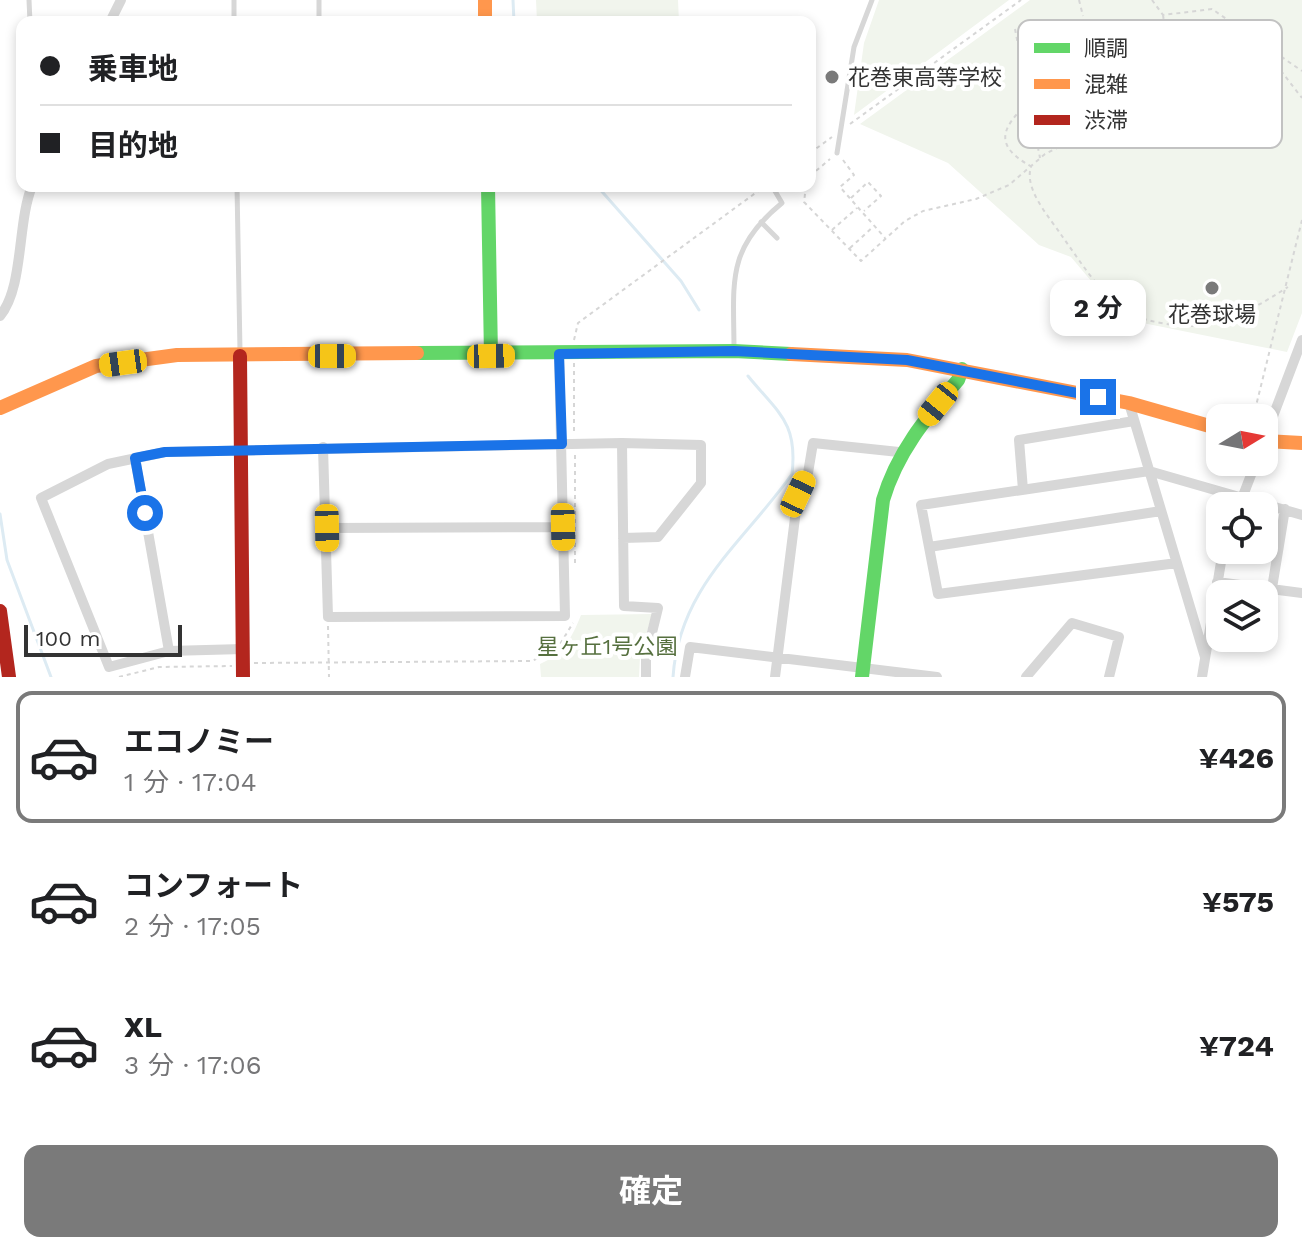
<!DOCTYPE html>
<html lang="ja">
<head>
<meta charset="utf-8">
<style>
  body { margin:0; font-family:"Work Sans","Noto Sans JP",sans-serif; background:#f2f2f2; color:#202124; height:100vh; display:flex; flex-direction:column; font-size:30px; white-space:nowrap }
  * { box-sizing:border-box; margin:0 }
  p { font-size:26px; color:#757577 }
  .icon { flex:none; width:44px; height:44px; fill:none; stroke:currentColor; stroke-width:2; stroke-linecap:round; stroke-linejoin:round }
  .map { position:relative; height:677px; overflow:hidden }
  .sheet { display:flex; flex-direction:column; background:#fff; flex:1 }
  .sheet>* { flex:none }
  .top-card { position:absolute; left:16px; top:16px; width:800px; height:176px; border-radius:16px; box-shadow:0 4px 12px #0003; display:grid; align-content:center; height:176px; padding:0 24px; background:#fff }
  .needle { width:52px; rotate:80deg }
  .fabs { position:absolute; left:1206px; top:404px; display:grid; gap:16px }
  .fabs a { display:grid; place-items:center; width:72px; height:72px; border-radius:16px; background:#fff; box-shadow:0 4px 12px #0003; font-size:40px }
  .scale { position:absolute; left:24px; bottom:20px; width:158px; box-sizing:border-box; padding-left:8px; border:4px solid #333; border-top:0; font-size:22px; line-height:28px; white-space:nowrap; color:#333; -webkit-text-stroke:6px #fff; paint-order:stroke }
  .end { position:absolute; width:36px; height:36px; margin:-18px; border:10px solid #1a73e8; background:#fff; box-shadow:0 0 0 4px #fff }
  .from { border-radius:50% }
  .bubble { position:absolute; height:56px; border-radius:16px; background:#fff; box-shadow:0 4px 12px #0003; font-size:26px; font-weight:700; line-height:56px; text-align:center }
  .car { position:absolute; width:24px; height:48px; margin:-24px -12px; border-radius:10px; box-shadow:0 0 6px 2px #0007; background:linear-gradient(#f5c518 24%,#345 0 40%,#f5c518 0 76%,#345 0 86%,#f5c518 0) }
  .top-card b { display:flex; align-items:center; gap:28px; height:76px; font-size:30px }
  .top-card b+b { border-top:2px solid #e0e0e0 }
  .top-card i { width:20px; height:20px; background:#202124 }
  ul { padding:14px 0 0; list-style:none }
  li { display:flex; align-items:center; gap:24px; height:132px; margin:0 16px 12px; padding:0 8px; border:4px solid transparent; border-radius:16px }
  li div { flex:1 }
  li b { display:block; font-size:30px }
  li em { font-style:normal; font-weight:700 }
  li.on { border-color:#7a7a7a }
  li>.icon { width:72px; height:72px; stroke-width:1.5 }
  .primary-button { display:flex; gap:16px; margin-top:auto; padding:16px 24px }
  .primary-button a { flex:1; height:92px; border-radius:16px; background:#7a7a7a; color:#fff; font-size:32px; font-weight:700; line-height:92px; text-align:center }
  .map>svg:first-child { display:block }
</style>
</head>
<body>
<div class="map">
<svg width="1302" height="677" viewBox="0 0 1302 677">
  <rect width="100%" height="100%" fill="#fff"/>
  <path fill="#f1f5ed" d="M 536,0 L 678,0 L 679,22 L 537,22 Z
    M 879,0 L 1009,0 L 854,115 L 864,43 Z
    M 1030,0 L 1302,0 L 1302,313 L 1287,352 L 1123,319 L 1071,257 L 1039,245 L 948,163 L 860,124 Z
    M 652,614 L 640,657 L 639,677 L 541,677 L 540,664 C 563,654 572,638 581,615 Z"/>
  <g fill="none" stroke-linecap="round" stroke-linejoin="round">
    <path stroke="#ddebf3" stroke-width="3" d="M 513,0 L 514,22
      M 597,186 L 681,281 L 699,310
      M 0,514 L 7,560 L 51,677
      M 673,677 C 679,587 744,542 792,474 C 798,422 778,413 748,376"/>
    <path stroke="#d6d6d6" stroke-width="2" stroke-dasharray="4 4" stroke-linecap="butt" d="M 1079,0 L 1083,16
      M 1152,0 L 1163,15 L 1212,9 L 1302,71
      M 1163,15 L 1173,87 L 1257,74 L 1275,54
      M 1015,29 L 1040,158
      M 1271,58 L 1302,98
      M 1028,103 C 1000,129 994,146 1032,167
      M 850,124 L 1021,0
      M 810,153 L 832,137
      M 843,160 L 854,175 L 840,187 L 885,238
      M 1030,171 C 1027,193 1050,218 1062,236 C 1080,261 1097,289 1121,308 C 1133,317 1146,320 1161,323 C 1213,334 1245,314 1288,287
      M 810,176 L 830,159
      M 806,186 L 804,202 L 861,261 L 905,221 L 923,211 L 976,199 L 1009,185 L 1045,154 L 1085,134 L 1118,95 L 1173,87
      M 851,198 L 868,182 L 881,196 L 864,211
      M 832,230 L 857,208
      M 850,248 L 874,226
      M 574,340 L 578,323 L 765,186
      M 574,363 L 574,432
      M 1253,418 L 1302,220
      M 575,455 L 575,564
      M 328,626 L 329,677
      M 254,663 L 532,661 L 557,649 L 573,623
      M 119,677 L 159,667 L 232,666"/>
    <path stroke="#d7d7d7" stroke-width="5" d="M 29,0 L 30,22
      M 234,0 L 234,22
      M 319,0 L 319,22
      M 837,153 L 854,47 L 872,0
      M 237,186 L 240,351
      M 761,222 L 777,238
      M 734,350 C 734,284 725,249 782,203 L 772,186"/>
    <path stroke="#d7d7d7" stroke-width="10" d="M 110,22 L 121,0
      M 0,316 C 24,287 17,223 32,186
      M 1129,403 L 1205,657
      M 1264,440 L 1302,340
      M 622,443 L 701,445 L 701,483 L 658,537 L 623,538
      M 323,447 L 328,617 L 565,616 L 559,354
      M 135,458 L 169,651 L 109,667 L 41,498 L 108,464 L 165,452 L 622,443 L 624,606 L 658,608 L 646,657 L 646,677
      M 1023,490 L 1019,440 L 1134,421
      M 1239,506 L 1256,462
      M 327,528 L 563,527
      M 929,547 L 1161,511
      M 1177,563 L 938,594 L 921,505 L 1149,471 L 1302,515
      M 1217,582 L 1302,593
      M 1272,588 L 1285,509
      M 169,651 L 243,649
      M 685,677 L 690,647 L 937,677
      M 775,677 L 798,494 L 808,473 L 813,443 L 899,452
      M 1026,677 L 1072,623 L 1119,637 L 1109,677
      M 1202,677 L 1223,550"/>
    <path stroke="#63d668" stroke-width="14" d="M 488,186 L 491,356
      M 417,353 L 734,351 L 791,354
      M 862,677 L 883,500 C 897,452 926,418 958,380 L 962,369"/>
    <path stroke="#ff974d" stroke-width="14" d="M 485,0 L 485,22
      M 791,354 L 907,360 L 1129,403 L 1220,429
      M 0,408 L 96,366 L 177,355 L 417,353
      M 1264,441 L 1302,443"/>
    <path stroke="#b3261e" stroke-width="14" d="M 240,356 L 243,677
      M 0,611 L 9,677"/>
  </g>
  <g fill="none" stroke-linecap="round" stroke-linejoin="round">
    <path stroke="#1a73e8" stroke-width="10" d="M 145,513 L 135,458 L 165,452 L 562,444 L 559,354 L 734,351 L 907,360 L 1098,397"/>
  </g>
  <g fill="#7a7a7a" stroke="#fff" stroke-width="3">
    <circle cx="832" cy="77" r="8"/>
    <circle cx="1212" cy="288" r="8"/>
  </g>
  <g text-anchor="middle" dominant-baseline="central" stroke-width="8" stroke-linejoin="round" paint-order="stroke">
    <g font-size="22" fill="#333" stroke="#fff" text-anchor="start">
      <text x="848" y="77">花巻東高等学校</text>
      <text x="1212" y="314" text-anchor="middle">花巻球場</text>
    </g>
    <g font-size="22" fill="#56703f" stroke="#fff">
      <text x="607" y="646">星ヶ丘1号公園</text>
    </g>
  </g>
  <rect x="1018" y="20" width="264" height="128" rx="12" fill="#fff" stroke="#c2c2c2" stroke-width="2"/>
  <rect x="1034" y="43" width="36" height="10" fill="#63d668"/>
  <rect x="1034" y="79" width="36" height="10" fill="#ff974d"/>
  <rect x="1034" y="115" width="36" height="10" fill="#b3261e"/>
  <g font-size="22" fill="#333">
    <text x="1084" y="56">順調</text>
    <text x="1084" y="92">混雑</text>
    <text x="1084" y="128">渋滞</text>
  </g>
</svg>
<div class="fabs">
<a><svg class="needle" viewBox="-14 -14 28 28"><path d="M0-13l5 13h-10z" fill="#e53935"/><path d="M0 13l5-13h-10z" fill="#757577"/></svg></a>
<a><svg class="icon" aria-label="locate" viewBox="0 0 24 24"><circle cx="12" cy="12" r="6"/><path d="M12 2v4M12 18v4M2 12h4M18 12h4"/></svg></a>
<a><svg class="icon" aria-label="layers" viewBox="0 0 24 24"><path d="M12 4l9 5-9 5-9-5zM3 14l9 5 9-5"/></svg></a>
</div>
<div class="scale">100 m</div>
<i class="end from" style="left:145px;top:513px"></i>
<i class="end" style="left:1098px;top:397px"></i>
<div class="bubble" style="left:1050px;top:280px;width:96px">2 分</div>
<i class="car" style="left:332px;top:356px;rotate:90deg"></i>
<i class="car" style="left:491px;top:356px;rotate:89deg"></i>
<i class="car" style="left:123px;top:363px;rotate:262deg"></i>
<i class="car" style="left:938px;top:404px;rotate:219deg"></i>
<i class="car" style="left:798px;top:494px;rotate:25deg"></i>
<i class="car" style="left:563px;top:527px;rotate:179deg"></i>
<i class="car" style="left:327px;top:528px;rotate:179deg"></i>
<div class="top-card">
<b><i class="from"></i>乗車地</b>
<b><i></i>目的地</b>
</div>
</div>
<section class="sheet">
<ul>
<li class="on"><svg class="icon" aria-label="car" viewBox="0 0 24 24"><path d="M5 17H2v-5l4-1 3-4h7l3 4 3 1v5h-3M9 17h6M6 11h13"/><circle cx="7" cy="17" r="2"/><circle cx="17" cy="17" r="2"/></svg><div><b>エコノミー</b><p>1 分 · 17:04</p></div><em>¥426</em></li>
<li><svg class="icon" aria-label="car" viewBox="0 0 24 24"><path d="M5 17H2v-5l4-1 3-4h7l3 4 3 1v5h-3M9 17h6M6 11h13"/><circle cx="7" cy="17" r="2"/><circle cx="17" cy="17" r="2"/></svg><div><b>コンフォート</b><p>2 分 · 17:05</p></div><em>¥575</em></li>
<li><svg class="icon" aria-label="car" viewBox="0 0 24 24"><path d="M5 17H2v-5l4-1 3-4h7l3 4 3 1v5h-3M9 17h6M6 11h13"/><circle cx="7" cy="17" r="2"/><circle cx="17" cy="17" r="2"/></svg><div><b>XL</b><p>3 分 · 17:06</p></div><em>¥724</em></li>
</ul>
<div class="primary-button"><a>確定</a></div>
</section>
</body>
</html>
